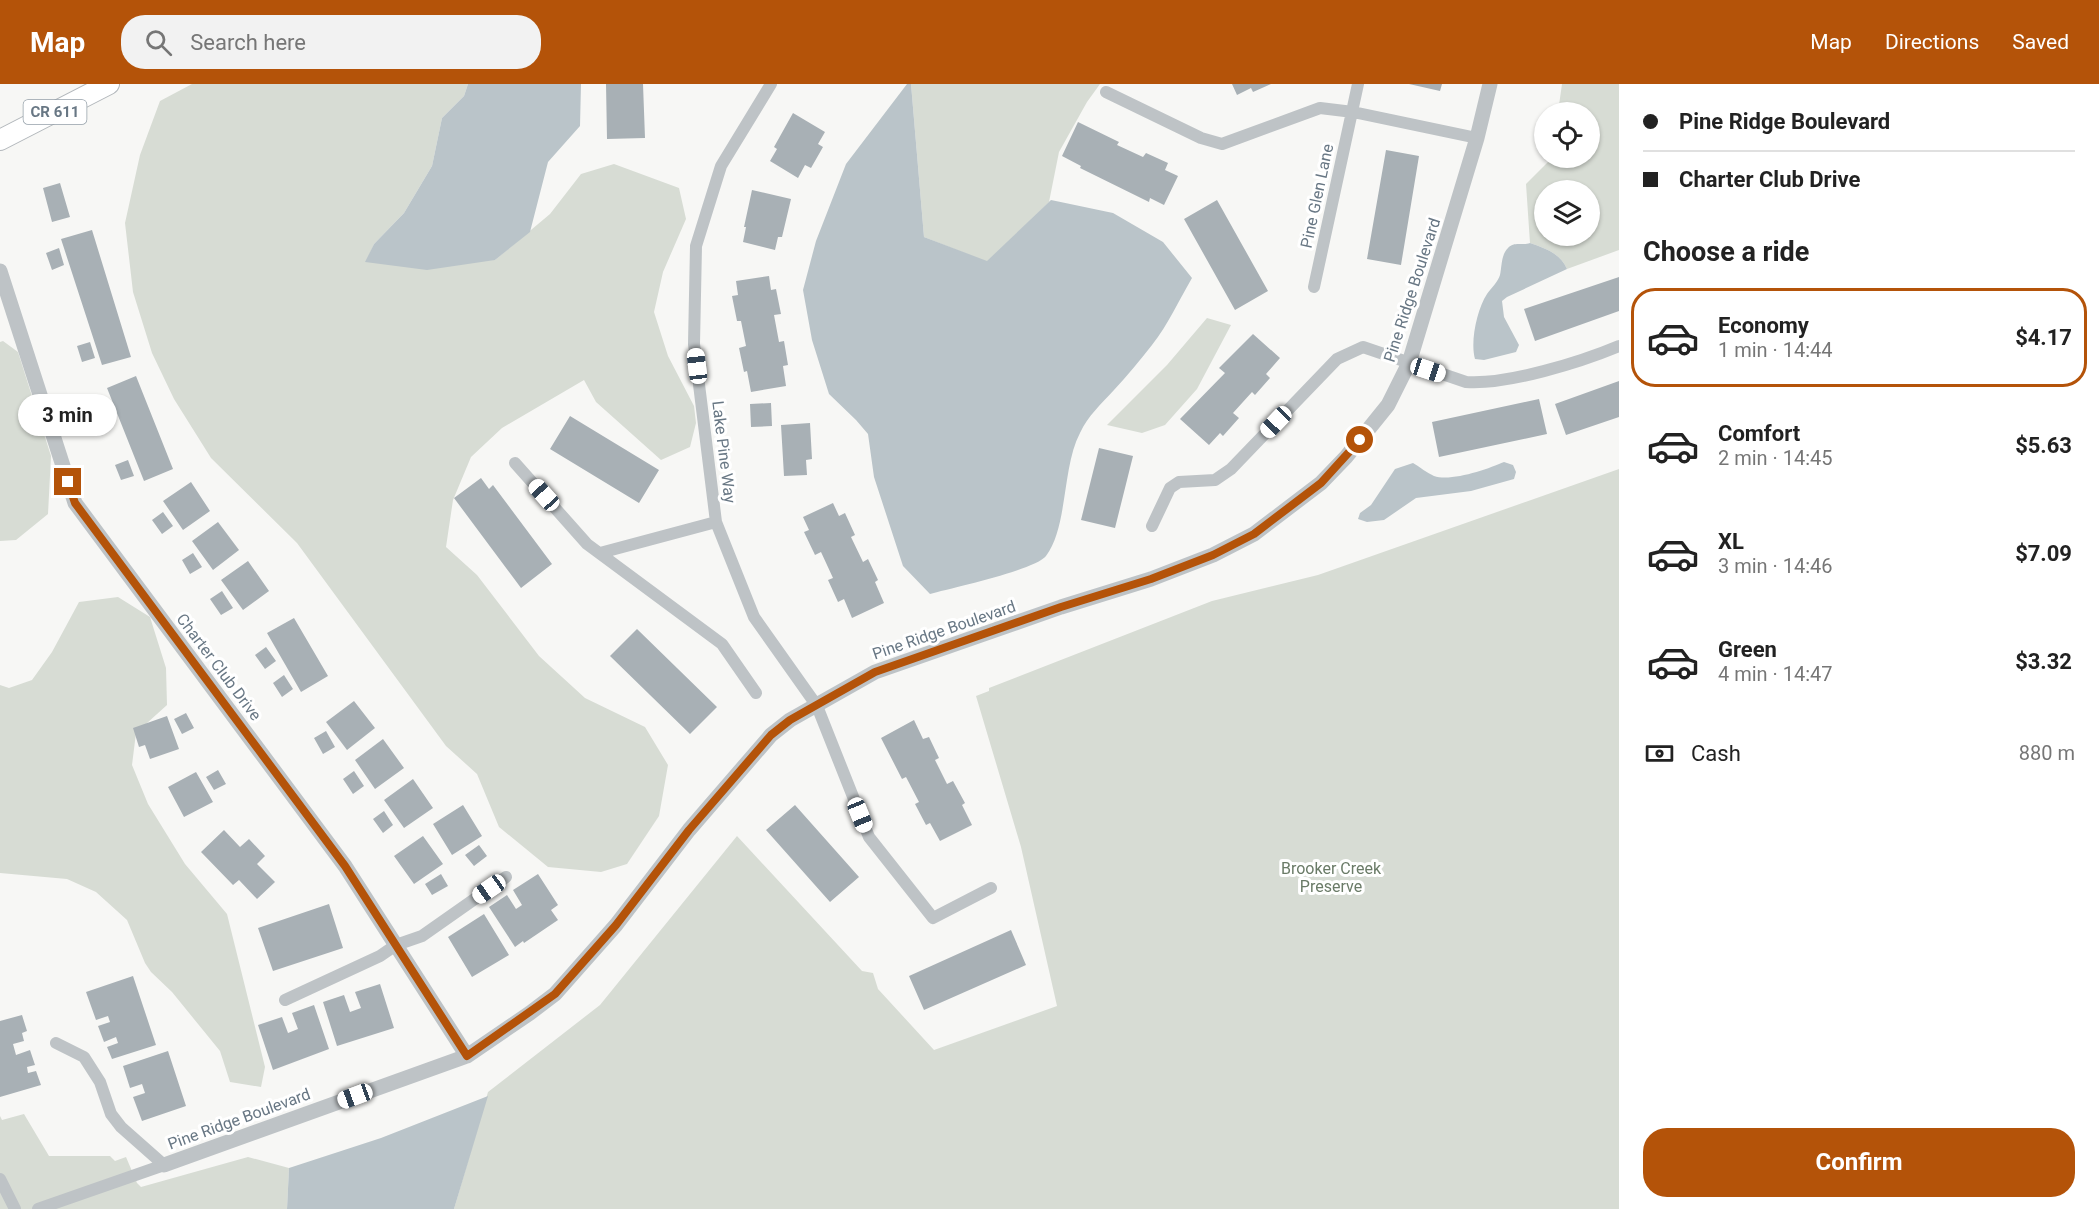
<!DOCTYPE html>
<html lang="en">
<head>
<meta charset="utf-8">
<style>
  body { margin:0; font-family:Roboto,sans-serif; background:#f2f2f2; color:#222; height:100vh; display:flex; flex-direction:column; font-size:22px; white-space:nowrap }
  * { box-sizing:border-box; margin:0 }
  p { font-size:20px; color:#767676 }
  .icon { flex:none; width:33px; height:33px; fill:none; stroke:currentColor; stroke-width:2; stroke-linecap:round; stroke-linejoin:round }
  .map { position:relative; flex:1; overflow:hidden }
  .side { display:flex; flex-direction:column; background:#fff; width:480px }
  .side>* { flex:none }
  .banner { display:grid; align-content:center; height:132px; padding:0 24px; background:#fff }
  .tools { position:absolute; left:1534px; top:18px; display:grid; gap:12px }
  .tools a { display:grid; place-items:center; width:66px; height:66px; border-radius:50%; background:#fff; box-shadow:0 2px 4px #0004; font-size:30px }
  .end { position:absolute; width:27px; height:27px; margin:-14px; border:8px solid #b45309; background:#fff; box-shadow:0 0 0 3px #fff }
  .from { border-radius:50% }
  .bubble { position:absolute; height:42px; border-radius:21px; background:#fff; box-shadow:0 2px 4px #0004; font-size:20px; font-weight:700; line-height:42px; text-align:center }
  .car { position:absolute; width:18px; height:36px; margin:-18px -9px; border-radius:8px; box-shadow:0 0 4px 2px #0007; background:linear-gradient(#fff 24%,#345 0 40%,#fff 0 76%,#345 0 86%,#fff 0) }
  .banner b { display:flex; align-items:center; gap:21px; height:57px; font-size:22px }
  .banner b+b { border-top:2px solid #e0e0e0 }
  .banner i { width:15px; height:15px; background:#222 }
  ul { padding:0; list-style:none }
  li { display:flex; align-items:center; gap:18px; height:99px; margin:0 12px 9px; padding:0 12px; border:3px solid transparent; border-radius:24px }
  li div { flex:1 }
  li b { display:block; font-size:22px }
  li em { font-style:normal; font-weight:700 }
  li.on { border-color:#b45309 }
  li>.icon { width:54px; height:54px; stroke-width:1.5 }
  h2 { padding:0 24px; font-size:27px; line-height:72px }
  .pay { display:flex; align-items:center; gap:15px; height:66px; padding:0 24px; font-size:22px }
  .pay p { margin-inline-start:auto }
  .primary-button { display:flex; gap:12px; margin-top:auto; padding:12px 24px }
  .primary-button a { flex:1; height:69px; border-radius:24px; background:#b45309; color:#fff; font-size:24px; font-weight:700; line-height:69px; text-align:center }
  header { display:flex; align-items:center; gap:36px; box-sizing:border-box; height:84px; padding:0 30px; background:#b45309; color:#fff }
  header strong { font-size:28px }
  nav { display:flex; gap:33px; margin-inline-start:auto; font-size:21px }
  .search { width:420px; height:54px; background:#f2f2f2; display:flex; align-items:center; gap:15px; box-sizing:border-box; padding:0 21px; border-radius:24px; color:#767676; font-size:22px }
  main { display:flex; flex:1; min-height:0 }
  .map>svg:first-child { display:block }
</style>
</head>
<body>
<header>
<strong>Map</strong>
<div class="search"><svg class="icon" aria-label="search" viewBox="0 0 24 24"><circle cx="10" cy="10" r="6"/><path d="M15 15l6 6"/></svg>Search here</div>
<nav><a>Map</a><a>Directions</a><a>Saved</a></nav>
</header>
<main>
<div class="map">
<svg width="1619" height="1125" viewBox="0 0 1619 1125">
  <rect width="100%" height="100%" fill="#f7f7f5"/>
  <path fill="#d7dcd4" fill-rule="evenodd" d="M 192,0 L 468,0 L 464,12 L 442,34 L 432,82 L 404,129 L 374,160 L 366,178 L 495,176 L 550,130 L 581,90 L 614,80 L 679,104 L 686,135 L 663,188 L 654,228 L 668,272 L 694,322 L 696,339 L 690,363 L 661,376 L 596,318 L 584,296 L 502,344 L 471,373 L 453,416 L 446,463 L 477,491 L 539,572 L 585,614 L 645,643 L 668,681 L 659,732 L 627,780 L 601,788 L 548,783 L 499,743 L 477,690 L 446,662 L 297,459 L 211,374 L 174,315 L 152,269 L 133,208 L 125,139 L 140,71 L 160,17 Z
    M 911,0 L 1100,0 L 1087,18 L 1059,68 L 1049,118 L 987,178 L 924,153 Z
    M 1562,0 L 1619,0 L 1619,166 L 1567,185 C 1561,170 1545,164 1530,159 L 1526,100 L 1548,78 L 1549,74 L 1590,74 L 1590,28 L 1558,28 ZM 1545,106 L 1590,106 L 1590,152 L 1545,152 Z
    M 1207,234 L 1231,241 L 1197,305 L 1165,341 L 1142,349 L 1107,341 L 1167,281 Z
    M 3,257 L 18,268 L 51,372 L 48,430 L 16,456 L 0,457 L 0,258 Z
    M 1619,385 L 1619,1125 L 454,1125 L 488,1008 L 600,921 L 737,752 L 862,887 L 873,889 L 878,905 L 934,966 L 1057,922 L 1021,763 L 976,612 L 989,607 L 989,604 L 1212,517 L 1318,491 Z
    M 118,513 L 150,533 L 166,584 L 167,621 L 136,649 L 132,681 L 148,720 L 185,780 L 227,830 L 265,983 L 261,1003 L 230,998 L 220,967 L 172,908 L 151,888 L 145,879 L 127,836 L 96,808 L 67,795 L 0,789 L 0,601 L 9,604 L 32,596 L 52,568 L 79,518 Z
    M 24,1030 L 49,1072 L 110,1072 L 115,1077 L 126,1073 L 137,1099 L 141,1103 L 248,1073 L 289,1084 L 287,1125 L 0,1125 L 0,1032 L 2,1036 Z"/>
  <path fill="#bac4c9" d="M 468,0 L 581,0 L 580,42 L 548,78 L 530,148 L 495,176 L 427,186 L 365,178 L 374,160 L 404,129 L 432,82 L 442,34 L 464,12 Z
    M 907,0 L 911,0 L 924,153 L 987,177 L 1051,116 L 1113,129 L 1163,158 L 1192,194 C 1179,216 1168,241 1152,261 C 1140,276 1127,292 1114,306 C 1101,320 1088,332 1080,349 C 1062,383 1068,443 1046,472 C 1035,486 952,504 930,510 L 903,482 L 874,393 L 868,350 L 856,336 L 829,310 L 812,256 L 803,206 L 816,157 L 846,80 Z
    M 1530,159 C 1545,164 1561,170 1567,185 L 1507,213 L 1502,217 L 1504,233 L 1519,261 L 1516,268 L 1484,276 L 1475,275 C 1470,258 1477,225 1487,210 C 1491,204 1498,198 1500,191 C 1502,182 1501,171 1508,164 C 1514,157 1523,162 1530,159 Z
    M 1504,378 L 1513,381 L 1516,388 L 1514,395 L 1471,407 L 1416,414 L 1384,436 L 1367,438 L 1358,435 L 1360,429 L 1371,421 L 1395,385 L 1413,379 C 1420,383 1427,389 1434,392 C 1451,398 1488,385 1504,378 Z
    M 488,1012 L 454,1125 L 287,1125 L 289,1084 L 381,1054 Z"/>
  <path fill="#a8b0b5" d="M 606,0 L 643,0 L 645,54 L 607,55 Z
    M 1232,0 L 1271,0 L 1253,8 L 1251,4 L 1237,11 Z
    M 1409,0 L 1442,0 L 1440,7 Z
    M 793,29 L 825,48 L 818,60 L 823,63 L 811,84 L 805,81 L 798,94 L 770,77 L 777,65 L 774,63 Z
    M 1078,38 L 1119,58 L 1117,61 L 1143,73 L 1146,69 L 1168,79 L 1165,86 L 1178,92 L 1164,121 L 1150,114 L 1149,118 L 1080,84 L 1081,82 L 1062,72 Z
    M 1386,66 L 1419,72 L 1401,181 L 1367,175 Z
    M 60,99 L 70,133 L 52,138 L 43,104 Z
    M 752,106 L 791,115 L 782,153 L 778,153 L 775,166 L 743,158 L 746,143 L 744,143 Z
    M 1217,116 L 1268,207 L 1235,226 L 1184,135 Z
    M 92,146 L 131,273 L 102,281 L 61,155 Z
    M 59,164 L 64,181 L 52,186 L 46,169 Z
    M 769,192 L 771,206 L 776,205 L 781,230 L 774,231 L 779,258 L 784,257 L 788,281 L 783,282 L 786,302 L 751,308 L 747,287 L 744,288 L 739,264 L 746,262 L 741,237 L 737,237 L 732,212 L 738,211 L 736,197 Z
    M 1619,193 L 1619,227 L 1535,257 L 1524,225 Z
    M 1253,250 L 1280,274 L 1266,290 L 1270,294 L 1255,311 L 1252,308 L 1233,329 L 1239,334 L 1223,352 L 1220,349 L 1209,361 L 1180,335 L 1225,289 L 1219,284 Z
    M 90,258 L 95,274 L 82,278 L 77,262 Z
    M 136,292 L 173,385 L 144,397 L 107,304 Z
    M 1619,297 L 1619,333 L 1566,351 L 1555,320 Z
    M 1539,315 L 1547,350 L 1439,373 L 1432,338 Z
    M 104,317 L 109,331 L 96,336 L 91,322 Z
    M 771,319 L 772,342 L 751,343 L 750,320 Z
    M 570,332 L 659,386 L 639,419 L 550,365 Z
    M 810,339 L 812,375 L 806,376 L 807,391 L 784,392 L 781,341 Z
    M 1099,364 L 1133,372 L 1115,444 L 1081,436 Z
    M 128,376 L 134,392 L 121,396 L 115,381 Z
    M 481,394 L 489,405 L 493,401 L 552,480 L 521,504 L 454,414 Z
    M 191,398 L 210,427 L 183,446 L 163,417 Z
    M 833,419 L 839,432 L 845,429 L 855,451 L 851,453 L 863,478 L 868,475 L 878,496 L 875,498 L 884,519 L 852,534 L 844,515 L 838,518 L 828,496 L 833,494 L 821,468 L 815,471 L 804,448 L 809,446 L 803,433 Z
    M 163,428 L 173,442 L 162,450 L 152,436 Z
    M 218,438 L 239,466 L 213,486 L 192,457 Z
    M 193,469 L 202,483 L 190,490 L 182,476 Z
    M 248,477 L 269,507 L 243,526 L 221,496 Z
    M 222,507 L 233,524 L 221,531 L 210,515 Z
    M 294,534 L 328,592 L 301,608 L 267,549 Z
    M 637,545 L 717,623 L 690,650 L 610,572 Z
    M 266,563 L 276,577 L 265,585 L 255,571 Z
    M 284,591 L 293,605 L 282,613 L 273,599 Z
    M 354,617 L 375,644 L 347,666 L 326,638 Z
    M 186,629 L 194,644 L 182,650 L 174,635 Z
    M 167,632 L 179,665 L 150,675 L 145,661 L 139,663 L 133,644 Z
    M 914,636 L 923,655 L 929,653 L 939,674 L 935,676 L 947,700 L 953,697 L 965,719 L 962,721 L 972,741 L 940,757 L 930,739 L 926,741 L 915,720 L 919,718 L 906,693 L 902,695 L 881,654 Z
    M 326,647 L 335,663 L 323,670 L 314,654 Z
    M 383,655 L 404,684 L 375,705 L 355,676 Z
    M 218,686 L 226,700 L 214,706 L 206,693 Z
    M 354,687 L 364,702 L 353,710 L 343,695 Z
    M 196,688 L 213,718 L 184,733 L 168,703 Z
    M 413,695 L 433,724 L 404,744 L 384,716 Z
    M 463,721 L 482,752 L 452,771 L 433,740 Z
    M 795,721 L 859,793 L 830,818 L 766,746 Z
    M 384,727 L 393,741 L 383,749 L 373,735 Z
    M 224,746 L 240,763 L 249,755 L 265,772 L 257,780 L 275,798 L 257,815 L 239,796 L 233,801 L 201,768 Z
    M 423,752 L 443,780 L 414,800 L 394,772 Z
    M 479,761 L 487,772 L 474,782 L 465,771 Z
    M 441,790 L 448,802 L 432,811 L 425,800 Z
    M 538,790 L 558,821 L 551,826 L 558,836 L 524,859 L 523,857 L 515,863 L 489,823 L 507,811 L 516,825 L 522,821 L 513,806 Z
    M 329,820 L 343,864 L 273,887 L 258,844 Z
    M 484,830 L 509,871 L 472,893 L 448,853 Z
    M 1011,846 L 1026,881 L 924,926 L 909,892 Z
    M 133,892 L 156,961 L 112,975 L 107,963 L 118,959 L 116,953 L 104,958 L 98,942 L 110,938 L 108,932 L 96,936 L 86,908 Z
    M 380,900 L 394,944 L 337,962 L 323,918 L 344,911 L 350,928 L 361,924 L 355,908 Z
    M 314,921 L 329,965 L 273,986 L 258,941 L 282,933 L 288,949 L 298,945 L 292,929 Z
    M 22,931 L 27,947 L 22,949 L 24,957 L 13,960 L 16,971 L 30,966 L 35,981 L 27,983 L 28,989 L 36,987 L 41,1001 L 0,1013 L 0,937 Z
    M 168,967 L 186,1022 L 142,1037 L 133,1013 L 145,1009 L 142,1000 L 130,1004 L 123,982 Z"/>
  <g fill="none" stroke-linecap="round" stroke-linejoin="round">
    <g stroke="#b2b7bb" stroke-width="22">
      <path id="primary" d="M 0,56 L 109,0"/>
    </g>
    <path stroke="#bec3c6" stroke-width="12" d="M 771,0 L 721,82 L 696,162 L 694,260 L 716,438 L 754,533 L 817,622 L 869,753 L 933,834 L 991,804
      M 1106,8 L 1201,54 L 1222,60 L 1320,24 L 1353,28 L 1477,54
      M 1314,203 L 1358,0
      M 515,379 L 587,460 L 722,560 L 756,609
      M 1152,442 L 1170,404 L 1179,398 L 1215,396 L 1231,385 L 1337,275 L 1363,263 L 1466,298 C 1507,301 1581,278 1619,262
      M 600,469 L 716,438
      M 285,916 L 380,872 L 396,861 L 422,852 L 506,793
      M 0,1095 L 15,1125
      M 38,1125 L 164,1081 L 121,1043 L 111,1030 L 100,998 L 84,973 L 56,959"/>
    <path stroke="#bec3c6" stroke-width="15" d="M 0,187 L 75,419 L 345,782 L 467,972
      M 164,1081 L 467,972 L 530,929 L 555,910 L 616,841 L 689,746 L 771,651 L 790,636 L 875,588 L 1061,523 L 1151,495 L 1213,471 L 1254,450 L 1321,399 L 1346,373 L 1388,321 L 1409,279 L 1477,54 L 1490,0"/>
    <use href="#primary" stroke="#fff" stroke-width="20"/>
  </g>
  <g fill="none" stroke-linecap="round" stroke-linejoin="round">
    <path stroke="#b45309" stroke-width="8" d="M 68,398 L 75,419 L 345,782 L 467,972 L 555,910 L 616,841 L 689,746 L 771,651 L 790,636 L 875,588 L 1061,523 L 1151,495 L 1213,471 L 1254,450 L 1321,399 L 1360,356"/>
  </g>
  <g text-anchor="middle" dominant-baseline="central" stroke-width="6" stroke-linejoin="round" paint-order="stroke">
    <rect fill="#fff" stroke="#95a0a9" stroke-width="1.5" x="23.5" y="16" width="63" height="24" rx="4.5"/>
    <g font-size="15" font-weight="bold" fill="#687784">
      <text x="55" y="28">CR 611</text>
    </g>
    <g font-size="16" fill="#687784" stroke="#fff">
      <text transform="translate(1317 112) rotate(-78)">Pine Glen Lane</text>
      <text transform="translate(1412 206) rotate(-72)">Pine Ridge Boulevard</text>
      <text transform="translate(724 368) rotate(83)">Lake Pine Way</text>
      <text transform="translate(944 546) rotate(-19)">Pine Ridge Boulevard</text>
      <text transform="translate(219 583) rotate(53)">Charter Club Drive</text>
      <text transform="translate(239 1035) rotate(-20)">Pine Ridge Boulevard</text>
    </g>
    <g font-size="16" fill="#6a7b67" stroke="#fff">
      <text x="1331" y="784">Brooker Creek<tspan x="1331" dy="18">Preserve</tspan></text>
    </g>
  </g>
</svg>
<div class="tools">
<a><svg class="icon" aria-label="locate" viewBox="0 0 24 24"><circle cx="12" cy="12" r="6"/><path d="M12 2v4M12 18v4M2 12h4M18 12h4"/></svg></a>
<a><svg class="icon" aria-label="layers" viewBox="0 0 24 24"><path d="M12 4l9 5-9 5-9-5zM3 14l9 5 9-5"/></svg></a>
</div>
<i class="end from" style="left:1360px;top:356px"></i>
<i class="end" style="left:68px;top:398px"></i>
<div class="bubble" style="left:18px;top:310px;width:99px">3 min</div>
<i class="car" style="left:697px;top:282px;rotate:353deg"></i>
<i class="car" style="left:1428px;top:286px;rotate:108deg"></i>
<i class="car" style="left:1276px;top:338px;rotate:224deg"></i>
<i class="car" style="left:544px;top:411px;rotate:318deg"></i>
<i class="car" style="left:860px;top:731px;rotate:158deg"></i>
<i class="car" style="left:489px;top:805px;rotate:235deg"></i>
<i class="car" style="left:355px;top:1012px;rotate:250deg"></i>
</div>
<section class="side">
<div class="banner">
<b><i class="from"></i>Pine Ridge Boulevard</b>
<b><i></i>Charter Club Drive</b>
</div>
<h2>Choose a ride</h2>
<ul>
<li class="on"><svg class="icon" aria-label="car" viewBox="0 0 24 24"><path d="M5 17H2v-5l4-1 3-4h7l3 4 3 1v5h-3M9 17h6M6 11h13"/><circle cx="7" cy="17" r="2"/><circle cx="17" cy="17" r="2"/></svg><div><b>Economy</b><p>1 min · 14:44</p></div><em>$4.17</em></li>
<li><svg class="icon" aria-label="car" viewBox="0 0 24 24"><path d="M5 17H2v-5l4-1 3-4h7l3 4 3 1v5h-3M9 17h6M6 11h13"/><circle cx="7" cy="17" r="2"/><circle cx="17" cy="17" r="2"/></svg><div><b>Comfort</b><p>2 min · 14:45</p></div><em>$5.63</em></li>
<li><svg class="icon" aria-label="car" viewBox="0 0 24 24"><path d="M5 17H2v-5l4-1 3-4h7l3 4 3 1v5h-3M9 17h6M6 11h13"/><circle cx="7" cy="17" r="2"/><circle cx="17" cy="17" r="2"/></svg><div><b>XL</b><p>3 min · 14:46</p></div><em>$7.09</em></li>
<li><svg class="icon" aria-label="car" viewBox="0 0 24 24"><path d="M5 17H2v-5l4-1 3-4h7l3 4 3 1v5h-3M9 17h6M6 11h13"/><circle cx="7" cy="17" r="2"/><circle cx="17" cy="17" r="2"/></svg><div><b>Green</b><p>4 min · 14:47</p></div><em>$3.32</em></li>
</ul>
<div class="pay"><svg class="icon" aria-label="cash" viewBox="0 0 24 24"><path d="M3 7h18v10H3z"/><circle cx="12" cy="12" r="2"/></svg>Cash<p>880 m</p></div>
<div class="primary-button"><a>Confirm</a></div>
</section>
</main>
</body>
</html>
